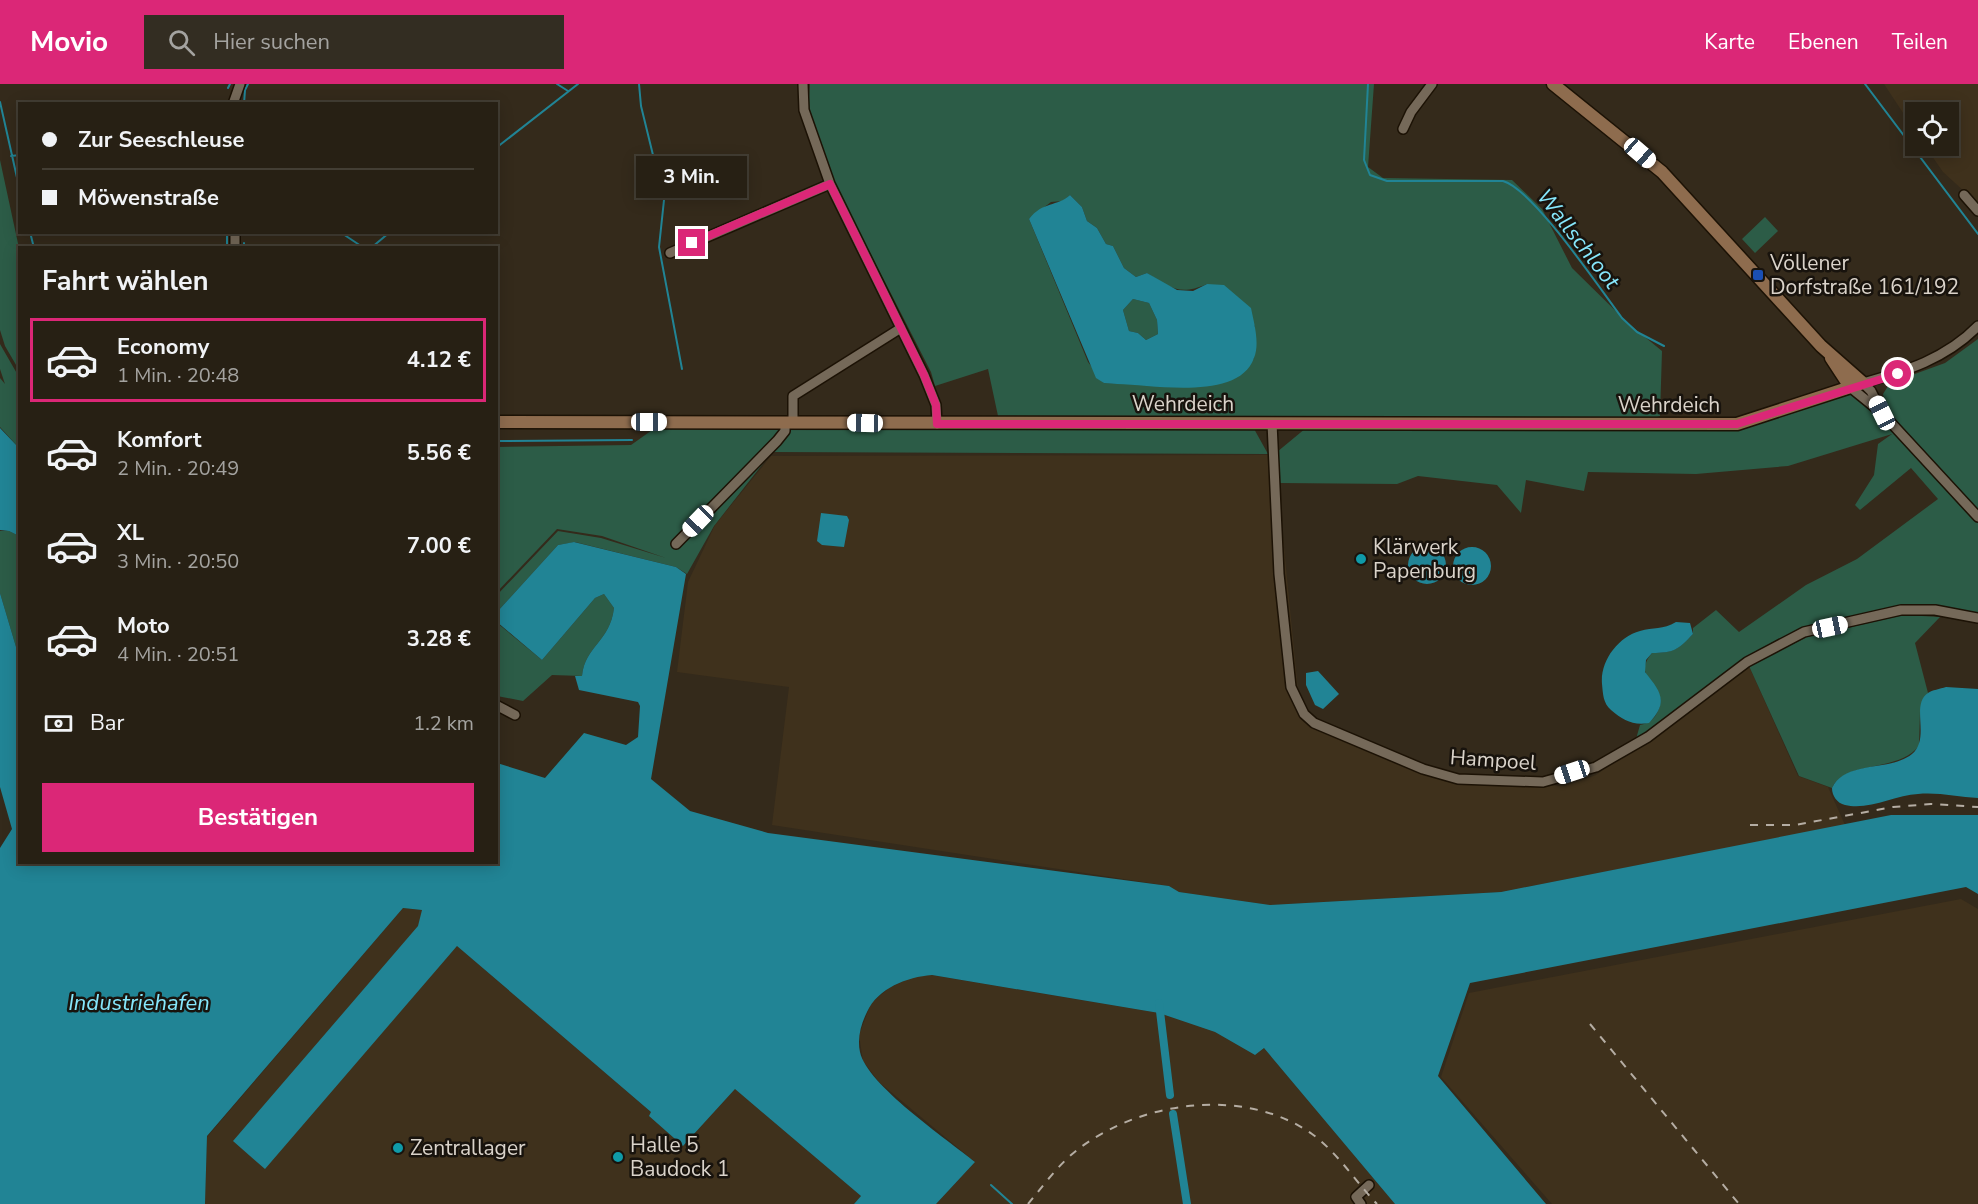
<!DOCTYPE html>
<html lang="de">
<head>
<meta charset="utf-8">
<style>
  body { margin:0; font-family:"Nunito Sans",sans-serif; background:#332d22; color:#f1f3f6; height:100vh; display:flex; flex-direction:column; font-size:22px; white-space:nowrap }
  * { box-sizing:border-box; margin:0 }
  p { font-size:20px; color:#a4a3a0 }
  .icon { flex:none; width:33px; height:33px; fill:none; stroke:currentColor; stroke-width:2; stroke-linecap:round; stroke-linejoin:round }
  .map { position:relative; flex:1; overflow:hidden }
  .sheet { position:absolute; left:18px; top:162px; width:480px; height:618px; display:flex; flex-direction:column; background:#272014; border-radius:0px; box-shadow:0 3px 15px #0003,0 0 0 2px #433e34 }
  .sheet>* { flex:none }
  .hud { position:absolute; left:18px; top:18px; width:480px; height:132px; border-radius:0px; box-shadow:0 3px 15px #0003,0 0 0 2px #433e34; display:grid; align-content:center; height:132px; padding:0 24px; background:#272014 }
  .tools { position:absolute; left:1905px; top:18px; display:grid; gap:12px }
  .tools a { display:grid; place-items:center; width:54px; height:54px; border-radius:0px; background:#272014; box-shadow:0 3px 15px #0003,0 0 0 2px #433e34; font-size:30px }
  .end { position:absolute; width:27px; height:27px; margin:-14px; border:8px solid #db2777; background:#fff; box-shadow:0 0 0 3px #fff }
  .from { border-radius:50% }
  .bubble { position:absolute; height:42px; border-radius:0px; background:#272014; box-shadow:0 3px 15px #0003,0 0 0 2px #433e34; font-size:20px; font-weight:700; line-height:42px; text-align:center }
  .car { position:absolute; width:18px; height:36px; margin:-18px -9px; border-radius:8px; box-shadow:0 0 4px 2px #0007; background:linear-gradient(#fff 24%,#345 0 40%,#fff 0 76%,#345 0 86%,#fff 0) }
  .hud b { display:flex; align-items:center; gap:21px; height:57px; font-size:22px }
  .hud b+b { border-top:2px solid #433e34 }
  .hud i { width:15px; height:15px; background:#f1f3f6 }
  ul { padding:0; list-style:none }
  li { display:flex; align-items:center; gap:18px; height:84px; margin:0 12px 9px; padding:0 12px; border:3px solid transparent; border-radius:0px }
  li div { flex:1 }
  li b { display:block; font-size:22px }
  li em { font-style:normal; font-weight:700 }
  li.active { border-color:#db2777 }
  li>.icon { width:54px; height:54px; stroke-width:1.5 }
  h2 { padding:0 24px; font-size:27px; line-height:72px }
  .pay { display:flex; align-items:center; gap:15px; height:66px; padding:0 24px; font-size:22px }
  .pay p { margin-inline-start:auto }
  .button { display:flex; gap:12px; margin-top:auto; padding:12px 24px }
  .button a { flex:1; height:69px; border-radius:0px; background:#db2777; color:#fff; font-size:24px; font-weight:700; line-height:69px; text-align:center }
  header { display:flex; align-items:center; gap:36px; box-sizing:border-box; height:84px; padding:0 30px; background:#db2777; color:#fff }
  header strong { font-size:28px }
  nav { display:flex; gap:33px; margin-inline-start:auto; font-size:21px }
  .search { width:420px; height:54px; background:#332d22; display:flex; align-items:center; gap:15px; box-sizing:border-box; padding:0 21px; border-radius:0px; color:#a4a3a0; font-size:22px }
  .map>svg:first-child { display:block }
</style>
</head>
<body>
<header>
<strong>Movio</strong>
<div class="search"><svg class="icon" aria-label="search" viewBox="0 0 24 24"><circle cx="10" cy="10" r="6"/><path d="M15 15l6 6"/></svg>Hier suchen</div>
<nav><a>Karte</a><a>Ebenen</a><a>Teilen</a></nav>
</header>
<div class="map">
<svg width="1978" height="1120" viewBox="0 0 1978 1120">
  <rect width="100%" height="100%" fill="#342a1b"/>
  <path fill="#3f311c" d="M 1884,0 L 1978,0 L 1978,120 L 1943,88 L 1925,62 L 1948,62 L 1948,28 L 1916,28 L 1915,47 Z
    M 1275,371 L 1298,607 L 1307,628 L 1320,647 L 1444,697 L 1565,702 L 1596,691 L 1749,582 L 1798,692 L 1828,703 L 1845,741 L 1501,808 L 1270,821 L 1179,808 L 1169,802 L 772,741 L 789,603 L 677,588 L 688,498 L 715,441 L 771,372 Z
    M 1961,815 L 1978,825 L 1978,1120 L 1552,1120 L 1441,993 L 1469,909 Z
    M 403,824 L 422,826 L 450,870 L 457,862 L 652,1029 L 649,1032 L 683,1062 L 735,1005 L 861,1112 L 854,1120 L 205,1120 L 207,1053 Z
    M 931,891 L 1159,929 L 1215,948 L 1255,971 L 1264,964 L 1395,1120 L 936,1120 L 975,1078 L 879,998 L 863,977 L 859,951 L 871,919 L 889,904 L 912,893 Z"/>
  <path fill="#2c5c47" fill-rule="evenodd" d="M 810,0 L 1374,0 L 1368,83 L 1383,94 L 1512,96 L 1542,125 L 1572,184 L 1629,240 L 1662,267 L 1660,332 L 1649,336 L 1103,335 L 998,332 L 988,285 L 935,302 L 931,288 L 834,98 L 808,25 ZM 1070,111 L 1082,123 L 1087,137 L 1097,144 L 1106,160 L 1113,162 L 1124,184 L 1136,193 L 1147,189 C 1170,204 1180,212 1207,200 L 1255,242 L 1254,275 L 1153,301 L 1104,299 L 1088,278 L 1029,135 L 1051,118 L 1063,117 Z
    M 0,76 L 19,164 L 19,286 L 5,262 L 0,246 Z
    M 1765,133 L 1778,147 L 1755,169 L 1742,155 Z
    M 1133,215 L 1149,219 L 1157,236 L 1158,250 L 1146,256 L 1138,249 L 1129,247 L 1123,226 Z
    M 1978,255 L 1978,529 L 1935,522 L 1802,545 L 1778,555 L 1745,575 L 1636,655 L 1640,641 C 1649,639 1654,636 1658,627 C 1667,607 1649,603 1645,587 C 1644,580 1648,574 1652,569 C 1673,569 1678,566 1693,550 L 1693,544 L 1716,526 L 1739,548 L 1806,501 L 1857,475 L 1938,415 L 1911,384 L 1860,426 L 1855,421 L 1874,391 L 1878,360 L 1892,350 L 1788,382 L 1696,390 L 1588,388 L 1584,407 L 1526,396 L 1521,429 L 1497,401 L 1418,392 L 1397,400 L 1279,399 L 1277,368 L 1306,344 L 1737,342 L 1852,309 L 1902,344 L 1886,326 L 1883,310 L 1890,299 L 1945,279 Z
    M 0,260 L 19,293 L 19,364 L 0,343 L 0,294 L 5,300 L 0,285 Z
    M 1253,343 L 1268,370 L 772,368 L 714,442 L 687,490 L 676,483 L 575,458 L 558,461 L 497,528 L 497,511 L 558,447 L 601,454 L 666,474 L 602,452 L 557,445 L 497,508 L 497,363 L 631,361 L 655,344 Z
    M 0,447 L 9,447 L 19,452 L 19,573 L 0,509 Z
    M 604,510 L 614,524 C 610,558 585,562 582,592 L 552,591 L 523,617 L 497,612 L 496,538 L 542,576 L 595,514 Z
    M 1904,531 L 1940,533 L 1915,559 L 1928,609 L 1920,628 L 1919,662 C 1897,689 1845,676 1832,704 L 1799,692 L 1749,582 L 1807,553 Z"/>
  <path fill="#218495" fill-rule="evenodd" d="M 1070,111 L 1082,123 L 1087,137 L 1097,144 L 1106,160 L 1113,162 L 1124,184 L 1136,193 L 1147,189 L 1177,206 L 1193,207 L 1207,200 L 1224,201 L 1251,224 C 1254,239 1260,259 1254,274 C 1239,317 1154,301 1117,300 L 1104,299 L 1096,294 L 1029,135 C 1043,117 1057,123 1070,111 ZM 1133,215 L 1149,219 L 1157,236 L 1158,250 L 1146,256 L 1138,249 L 1129,247 L 1123,226 Z
    M 0,344 L 19,364 L 19,452 L 9,447 L 0,446 Z
    M 821,429 L 847,432 L 849,436 L 844,463 L 822,461 L 817,457 Z
    M 574,458 L 676,483 L 686,490 L 651,695 L 690,727 L 768,749 L 1169,802 L 1179,808 L 1270,821 L 1501,808 L 1891,731 L 1978,731 L 1978,810 L 1966,803 L 1470,899 L 1438,992 L 1546,1120 L 1395,1120 L 1264,964 L 1255,971 L 1215,948 L 1159,929 L 932,891 C 907,893 878,904 867,928 C 861,940 857,954 860,968 C 867,1001 947,1055 975,1078 L 936,1120 L 854,1120 L 861,1112 L 735,1005 L 683,1062 L 649,1032 L 651,1028 L 457,862 L 265,1085 L 233,1057 L 418,842 L 422,826 L 403,824 L 207,1052 L 205,1120 L 0,1120 L 0,764 L 12,745 L 0,703 L 0,509 L 19,573 L 20,778 L 496,778 L 497,679 L 545,694 L 584,649 L 626,661 L 638,653 L 640,622 L 638,618 L 579,606 L 575,592 L 582,592 C 585,562 610,558 614,524 L 604,510 L 595,514 L 542,576 L 497,538 L 497,528 L 558,461 Z
    M1408 481a19 19 0 1 1 38 0a19 19 0 1 1-38 0Z
    M1453 482a19 19 0 1 1 38 0a19 19 0 1 1-38 0Z
    M 1676,538 L 1690,539 L 1693,550 C 1678,566 1674,569 1652,569 L 1646,576 L 1645,588 C 1661,608 1669,618 1649,639 C 1633,642 1623,636 1611,626 C 1603,619 1603,610 1602,600 C 1600,577 1618,553 1640,547 C 1653,543 1663,546 1676,538 Z
    M 1318,587 L 1339,610 L 1323,625 L 1315,621 L 1306,601 L 1306,589 Z
    M 1946,603 L 1978,605 L 1978,714 C 1958,713 1938,708 1918,710 C 1895,711 1868,727 1845,721 C 1837,719 1832,712 1832,704 C 1845,676 1890,688 1912,670 C 1931,654 1910,621 1928,609 C 1932,606 1940,605 1946,603 Z"/>
  <g fill="none" stroke-linecap="round" stroke-linejoin="round">
    <path stroke="#218495" stroke-width="2" d="M 557,0 L 568,7
      M 639,0 L 641,22 L 664,116 L 659,163 L 682,285
      M 1368,0 L 1364,76 L 1370,91 L 1387,97 L 1503,97 C 1533,105 1600,205 1622,234 L 1637,248 L 1664,262
      M 1865,0 L 1978,150
      M 228,4 L 230,0
      M 226,17 L 226,20
      M 0,18 L 20,107
      M 244,20 L 245,6 L 248,0
      M 496,64 L 578,0
      M 11,72 L 20,71
      M 30,148 L 34,164
      M 227,148 L 227,160
      M 340,148 L 364,164
      M 244,159 L 244,164
      M 371,164 L 390,148
      M 496,357 L 632,356
      M 991,1101 L 1012,1120"/>
    <path stroke="#218495" stroke-width="8" d="M 1159,919 L 1170,1011
      M 1173,1030 L 1187,1120"/>
    <g stroke="#1c1205" stroke-width="12">
      <path id="street" d="M 803,0 L 804,26 L 830,100 L 924,291 L 936,321 L 937,340
        M 233,20 L 240,0
        M 1403,45 L 1411,28 L 1432,0
        M 1964,111 L 1978,127
        M 235,148 L 235,164
        M 670,169 L 830,100
        M 1863,299 C 1906,287 1946,275 1978,242
        M 1863,299 L 1871,307 L 1881,327
        M 1850,303 L 1882,329 L 1978,433
        M 793,339 L 793,312 L 901,244
        M 1272,339 L 1279,490 L 1291,603 L 1304,630 L 1314,639 L 1423,685 L 1458,695 L 1543,698 L 1596,683 L 1648,653 L 1747,578 L 1804,548 L 1901,526 L 1935,526 L 1978,534
        M 676,460 L 777,357 L 785,347 L 785,339
        M 496,621 L 515,631
        M 1361,1120 L 1356,1113 L 1369,1101"/>
    </g>
    <g stroke="#1c1205" stroke-width="15">
      <path id="secondary" d="M 1831,274 L 1850,303
        M 496,338 L 1737,340 L 1863,299 L 1821,262 L 1662,88 L 1553,0"/>
    </g>
    <use href="#street" stroke="#756959" stroke-width="9"/>
    <use href="#secondary" stroke="#8e6c4e" stroke-width="12"/>
    <path stroke="#b5ada3" stroke-width="2" stroke-dasharray="8 8" stroke-linecap="butt" d="M 1750,741 L 1795,741 L 1893,723 L 1931,720 L 1978,723
      M 1590,940 L 1739,1120
      M 1028,1120 C 1043,1102 1058,1081 1077,1066 C 1140,1017 1244,1002 1312,1050 C 1338,1069 1355,1097 1377,1120"/>
  </g>
  <g fill="none" stroke-linecap="round" stroke-linejoin="round">
    <path stroke="#db2777" stroke-width="8" d="M 692,159 L 830,100 L 924,291 L 936,321 L 937,340 L 1737,340 L 1898,290"/>
  </g>
  <rect fill="#1a4fb4" stroke="#18130d" stroke-width="2" x="1752" y="185" width="12" height="12" rx="3"/>
  <g fill="#0f9aa8" stroke="#18130d" stroke-width="2">
    <circle cx="1361" cy="475" r="6"/>
    <circle cx="398" cy="1064" r="6"/>
    <circle cx="618" cy="1073" r="6"/>
  </g>
  <g text-anchor="middle" dominant-baseline="central" stroke-width="5" stroke-linejoin="round" paint-order="stroke">
    <g font-size="21" fill="#dad3ca" stroke="#18130d" text-anchor="start">
      <text x="1770" y="179">Völlener<tspan x="1770" dy="24">Dorfstraße 161/192</tspan></text>
      <text x="1373" y="463">Klärwerk<tspan x="1373" dy="24">Papenburg</tspan></text>
      <text x="630" y="1061">Halle 5<tspan x="630" dy="24">Baudock 1</tspan></text>
      <text x="410" y="1064">Zentrallager</text>
    </g>
    <g font-size="21" fill="#dad3ca" stroke="#18130d">
      <text x="1183" y="320">Wehrdeich</text>
      <text x="1669" y="321">Wehrdeich</text>
      <text transform="translate(1493 676) rotate(4)">Hampoel</text>
    </g>
    <g font-size="22" font-style="italic" fill="#86e7fc" stroke="#18130d">
      <text transform="translate(1578 155) rotate(52)">Wallschloot</text>
      <text x="139" y="919">Industriehafen</text>
    </g>
  </g>
</svg>
<div class="tools">
<a><svg class="icon" aria-label="locate" viewBox="0 0 24 24"><circle cx="12" cy="12" r="6"/><path d="M12 2v4M12 18v4M2 12h4M18 12h4"/></svg></a>
</div>
<i class="end from" style="left:1898px;top:290px"></i>
<i class="end" style="left:692px;top:159px"></i>
<div class="bubble" style="left:636px;top:72px;width:111px">3 Min.</div>
<i class="car" style="left:1640px;top:69px;rotate:131deg"></i>
<i class="car" style="left:1882px;top:329px;rotate:334deg"></i>
<i class="car" style="left:649px;top:338px;rotate:90deg"></i>
<i class="car" style="left:865px;top:339px;rotate:271deg"></i>
<i class="car" style="left:698px;top:437px;rotate:224deg"></i>
<i class="car" style="left:1830px;top:543px;rotate:78deg"></i>
<i class="car" style="left:1572px;top:688px;rotate:252deg"></i>
<div class="hud">
<b><i class="from"></i>Zur Seeschleuse</b>
<b><i></i>Möwenstraße</b>
</div>
<section class="sheet">
<h2>Fahrt wählen</h2>
<ul>
<li class="active"><svg class="icon" aria-label="car" viewBox="0 0 24 24"><path d="M5 17H2v-5l4-1 3-4h7l3 4 3 1v5h-3M9 17h6M6 11h13"/><circle cx="7" cy="17" r="2"/><circle cx="17" cy="17" r="2"/></svg><div><b>Economy</b><p>1 Min. · 20:48</p></div><em>4.12 €</em></li>
<li><svg class="icon" aria-label="car" viewBox="0 0 24 24"><path d="M5 17H2v-5l4-1 3-4h7l3 4 3 1v5h-3M9 17h6M6 11h13"/><circle cx="7" cy="17" r="2"/><circle cx="17" cy="17" r="2"/></svg><div><b>Komfort</b><p>2 Min. · 20:49</p></div><em>5.56 €</em></li>
<li><svg class="icon" aria-label="car" viewBox="0 0 24 24"><path d="M5 17H2v-5l4-1 3-4h7l3 4 3 1v5h-3M9 17h6M6 11h13"/><circle cx="7" cy="17" r="2"/><circle cx="17" cy="17" r="2"/></svg><div><b>XL</b><p>3 Min. · 20:50</p></div><em>7.00 €</em></li>
<li><svg class="icon" aria-label="car" viewBox="0 0 24 24"><path d="M5 17H2v-5l4-1 3-4h7l3 4 3 1v5h-3M9 17h6M6 11h13"/><circle cx="7" cy="17" r="2"/><circle cx="17" cy="17" r="2"/></svg><div><b>Moto</b><p>4 Min. · 20:51</p></div><em>3.28 €</em></li>
</ul>
<div class="pay"><svg class="icon" aria-label="cash" viewBox="0 0 24 24"><path d="M3 7h18v10H3z"/><circle cx="12" cy="12" r="2"/></svg>Bar<p>1.2 km</p></div>
<div class="button"><a>Bestätigen</a></div>
</section>
</div>
</body>
</html>
